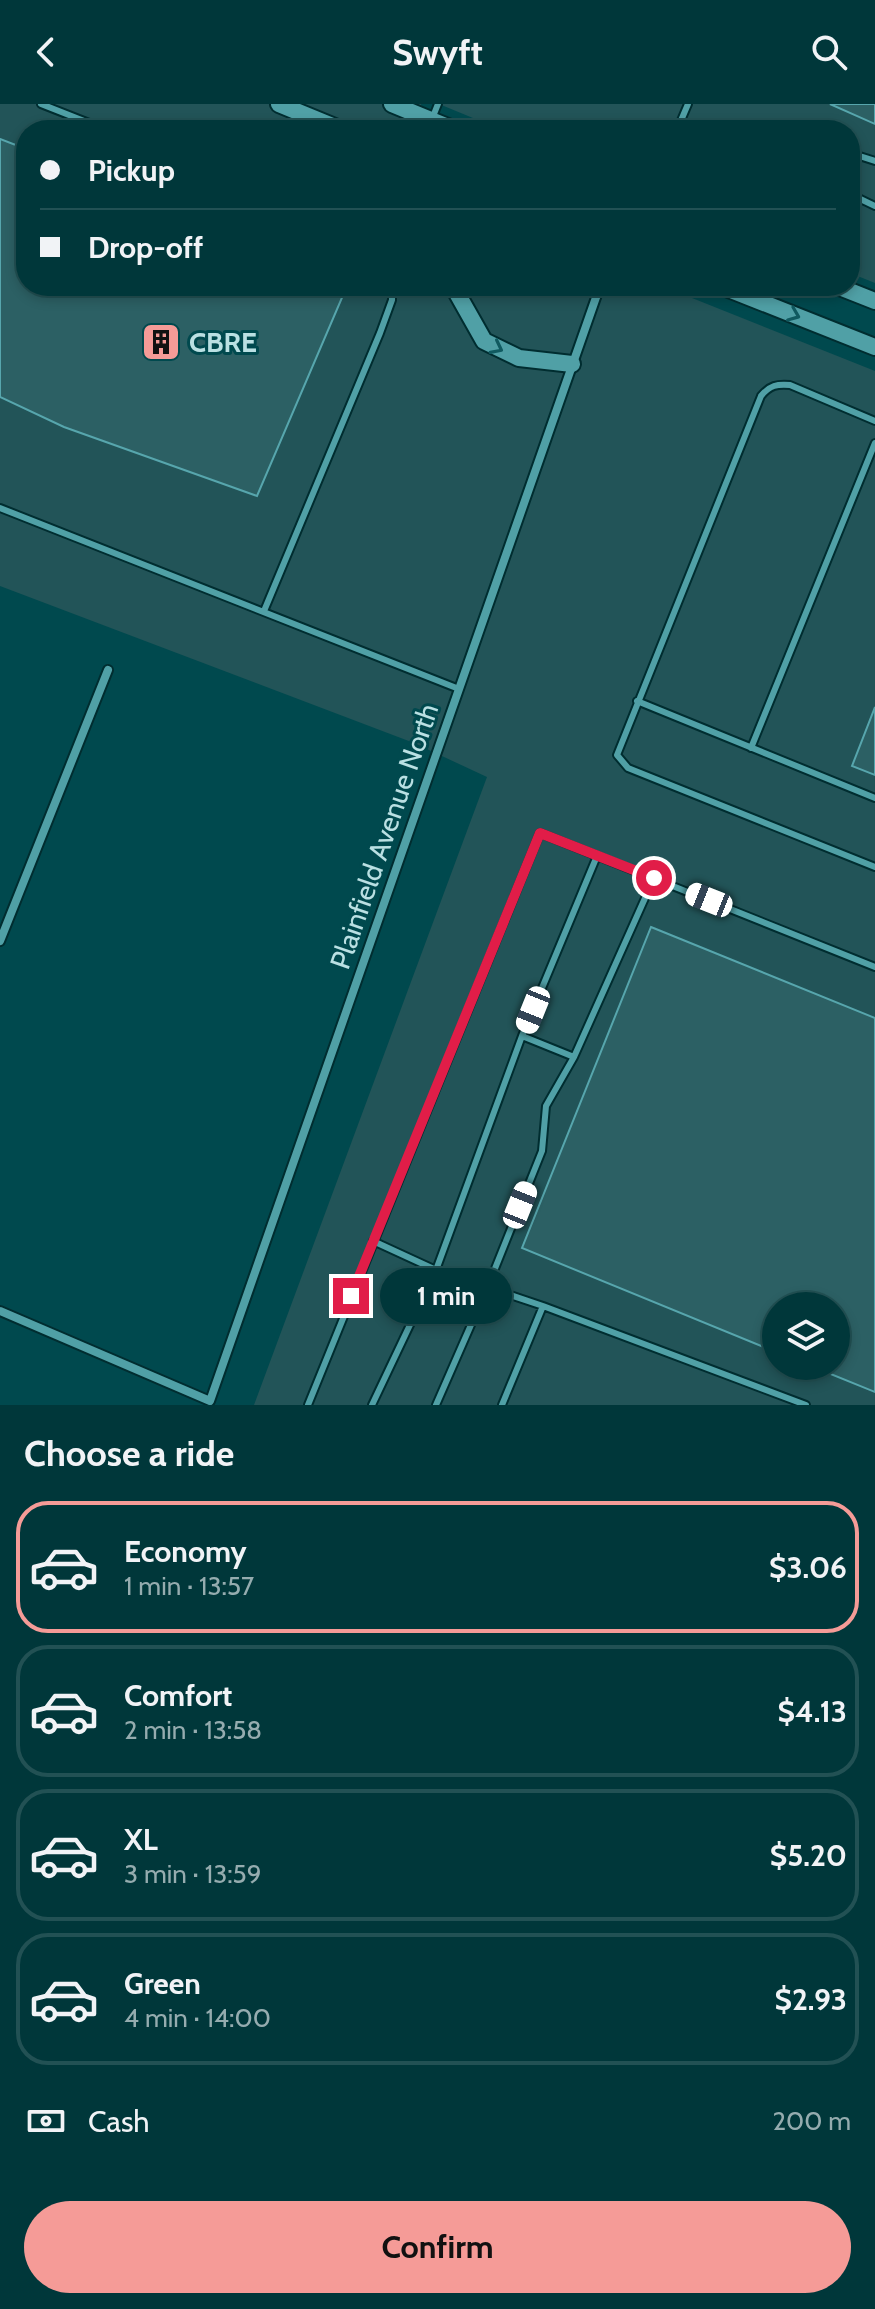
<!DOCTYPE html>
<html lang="en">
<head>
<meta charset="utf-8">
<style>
  body { margin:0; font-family:Cabin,sans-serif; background:#0a3f42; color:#f1f3f6; height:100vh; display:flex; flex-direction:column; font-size:30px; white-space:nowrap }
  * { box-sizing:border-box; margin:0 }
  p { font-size:26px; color:#95acaf }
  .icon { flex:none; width:44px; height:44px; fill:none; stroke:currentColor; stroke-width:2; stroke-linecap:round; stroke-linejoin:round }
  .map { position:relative; height:1301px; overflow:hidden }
  .details { display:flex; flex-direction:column; background:#00373a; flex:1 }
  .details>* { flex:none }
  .hud { position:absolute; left:16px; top:16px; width:844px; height:176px; border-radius:32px; box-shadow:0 4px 12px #0003,0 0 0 2px #225154; display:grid; align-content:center; height:176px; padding:0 24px; background:#00373a }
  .buttons { position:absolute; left:762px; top:1188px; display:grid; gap:16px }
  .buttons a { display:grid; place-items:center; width:88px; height:88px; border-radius:50%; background:#00373a; box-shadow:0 4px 12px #0003,0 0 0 2px #225154; font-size:40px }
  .end { position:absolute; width:36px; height:36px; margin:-18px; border:10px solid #e11d48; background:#fff; box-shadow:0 0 0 4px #fff }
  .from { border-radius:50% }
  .bubble { position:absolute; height:56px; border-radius:28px; background:#00373a; box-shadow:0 4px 12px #0003,0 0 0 2px #225154; font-size:26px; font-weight:700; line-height:56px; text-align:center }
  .car { position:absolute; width:24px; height:48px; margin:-24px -12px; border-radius:10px; box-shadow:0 0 6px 2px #0007; background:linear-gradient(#fff 24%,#345 0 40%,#fff 0 76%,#345 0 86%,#fff 0) }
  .hud b { display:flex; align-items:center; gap:28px; height:76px; font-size:30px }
  .hud b+b { border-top:2px solid #225154 }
  .hud i { width:20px; height:20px; background:#f1f3f6 }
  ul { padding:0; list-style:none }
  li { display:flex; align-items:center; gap:24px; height:132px; margin:0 16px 12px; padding:0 8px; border:4px solid #225154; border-radius:32px }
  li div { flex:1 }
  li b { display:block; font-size:30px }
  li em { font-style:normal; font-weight:700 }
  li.active { border-color:#f59b97 }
  li>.icon { width:72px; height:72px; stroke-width:1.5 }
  h2 { padding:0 24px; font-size:36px; line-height:96px }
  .pay { display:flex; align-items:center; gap:20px; height:88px; padding:0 24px; font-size:30px }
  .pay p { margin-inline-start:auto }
  .button { display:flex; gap:16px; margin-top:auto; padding:16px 24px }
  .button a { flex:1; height:92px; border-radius:48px; background:#f59b97; color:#111; font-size:32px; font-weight:700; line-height:92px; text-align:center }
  header { display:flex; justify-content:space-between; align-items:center; height:104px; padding:0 24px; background:#00373a; font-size:36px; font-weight:700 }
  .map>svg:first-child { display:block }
</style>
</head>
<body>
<header><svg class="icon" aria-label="back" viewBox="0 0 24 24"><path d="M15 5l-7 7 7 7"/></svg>Swyft<svg class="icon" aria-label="search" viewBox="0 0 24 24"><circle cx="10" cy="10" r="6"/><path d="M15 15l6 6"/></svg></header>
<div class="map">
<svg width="875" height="1301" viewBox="0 0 875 1301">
  <rect width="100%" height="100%" fill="#00494e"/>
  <path fill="#225458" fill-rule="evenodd" d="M 0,0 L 421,0 L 426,26 L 26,26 L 26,182 L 662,182 L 875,267 L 875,1301 L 254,1301 L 487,673 L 414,639 L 0,482 ZM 776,1202 L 836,1202 L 836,1262 L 776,1262 Z
    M 439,0 L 875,0 L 875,179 L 850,169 L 850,26 L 502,26 Z"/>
  <path fill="#2c6064" stroke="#57a6ad" stroke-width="2" d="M 830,0 L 875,0 L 875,20 Z
    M 0,35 L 26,45 L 26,182 L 347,182 L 257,392 L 64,323 L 0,293 Z
    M 875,603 L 875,671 L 852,662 Z
    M 651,823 L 875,914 L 875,1288 L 811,1262 L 836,1262 L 836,1202 L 776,1202 L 776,1248 L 522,1144 Z"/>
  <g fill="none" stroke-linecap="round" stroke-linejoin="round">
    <g stroke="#002d30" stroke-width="10">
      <path id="service" d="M 41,0 L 107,26
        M 432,15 L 438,0
        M 677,26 L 688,0
        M 850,49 L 875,57
        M 850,90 L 875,102
        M 875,317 L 790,281 C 777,280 770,281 761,292 L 617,651 L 628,664 L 875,763
        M 0,404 L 459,585
        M 264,507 L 380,229 L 392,196 L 392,182
        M 637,597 L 875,694
        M 751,644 L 875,339
        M 522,932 L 574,953 L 654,774
        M 373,1137 L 436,1166 L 543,1202 L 806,1301
        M 308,1301 L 540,729 L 875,863
        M 372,1301 L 436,1166 L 522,932 L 597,752
        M 436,1301 L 488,1182 L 542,1047 L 546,1002 L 574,953
        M 502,1301 L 543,1202"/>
    </g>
    <g stroke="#002d30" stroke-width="12">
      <path id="minor" d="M 0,837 L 108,566
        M 0,1207 L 210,1297 L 600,182"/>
    </g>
    <g stroke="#002d30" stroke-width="20">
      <path id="secondary" d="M 279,0 L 342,26
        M 392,0 L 455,26
        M 453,182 L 484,237 L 519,254 L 572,260
        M 721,182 L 875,243
        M 837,182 L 875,197"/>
    </g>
    <use href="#service" stroke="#50a0a6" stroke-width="6"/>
    <use href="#minor" stroke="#50a0a6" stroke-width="8"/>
    <use href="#secondary" stroke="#50a0a6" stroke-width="16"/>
  </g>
  <defs><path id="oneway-chevron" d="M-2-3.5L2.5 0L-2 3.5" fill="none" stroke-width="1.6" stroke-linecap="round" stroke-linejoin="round" transform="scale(2)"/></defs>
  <g stroke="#105a60">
    <use href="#oneway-chevron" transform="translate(794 211) rotate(22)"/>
    <use href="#oneway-chevron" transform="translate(497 244) rotate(27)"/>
  </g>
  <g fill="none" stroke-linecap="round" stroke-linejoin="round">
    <path stroke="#e11d48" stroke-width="10" d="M 351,1192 L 540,729 L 654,774"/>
  </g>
  <defs>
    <g id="building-square" transform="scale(2)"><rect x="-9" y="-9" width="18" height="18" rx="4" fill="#f59b97" stroke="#00494e"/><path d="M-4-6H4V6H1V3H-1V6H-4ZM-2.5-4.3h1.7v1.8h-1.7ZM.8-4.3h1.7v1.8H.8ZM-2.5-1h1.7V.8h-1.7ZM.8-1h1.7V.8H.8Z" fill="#111"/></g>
  </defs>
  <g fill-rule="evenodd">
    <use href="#building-square" x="161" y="238"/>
  </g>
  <g text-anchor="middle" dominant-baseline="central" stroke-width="6" stroke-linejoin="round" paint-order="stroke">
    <g font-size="28" font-weight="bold" fill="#bae0e3" stroke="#00494e" text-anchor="start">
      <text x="189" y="238">CBRE</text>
    </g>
    <g font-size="28" fill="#bae0e3" stroke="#00494e">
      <text transform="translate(384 732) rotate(-71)">Plainfield Avenue North</text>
    </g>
  </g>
</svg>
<div class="buttons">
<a><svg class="icon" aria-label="layers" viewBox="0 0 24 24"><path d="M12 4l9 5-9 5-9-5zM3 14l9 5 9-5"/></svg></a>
</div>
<i class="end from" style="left:654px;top:774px"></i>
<i class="end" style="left:351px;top:1192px"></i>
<div class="bubble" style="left:380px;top:1164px;width:132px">1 min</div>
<i class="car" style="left:709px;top:796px;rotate:292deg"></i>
<i class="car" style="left:533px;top:906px;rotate:202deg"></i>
<i class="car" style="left:520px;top:1101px;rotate:22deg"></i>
<div class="hud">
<b><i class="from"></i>Pickup</b>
<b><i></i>Drop-off</b>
</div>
</div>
<section class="details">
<h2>Choose a ride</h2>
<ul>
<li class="active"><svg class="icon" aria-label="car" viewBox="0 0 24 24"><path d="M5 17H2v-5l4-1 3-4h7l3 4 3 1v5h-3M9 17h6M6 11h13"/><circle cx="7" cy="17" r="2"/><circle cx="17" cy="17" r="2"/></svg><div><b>Economy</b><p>1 min · 13:57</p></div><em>$3.06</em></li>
<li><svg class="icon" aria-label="car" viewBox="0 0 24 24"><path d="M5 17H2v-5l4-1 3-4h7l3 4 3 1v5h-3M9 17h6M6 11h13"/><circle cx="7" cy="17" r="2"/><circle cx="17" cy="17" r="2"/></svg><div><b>Comfort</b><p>2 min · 13:58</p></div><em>$4.13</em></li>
<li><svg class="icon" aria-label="car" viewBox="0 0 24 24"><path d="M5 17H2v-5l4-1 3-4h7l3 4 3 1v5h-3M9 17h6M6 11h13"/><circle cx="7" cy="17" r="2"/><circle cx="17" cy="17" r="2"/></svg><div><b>XL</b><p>3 min · 13:59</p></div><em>$5.20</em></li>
<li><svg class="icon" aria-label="car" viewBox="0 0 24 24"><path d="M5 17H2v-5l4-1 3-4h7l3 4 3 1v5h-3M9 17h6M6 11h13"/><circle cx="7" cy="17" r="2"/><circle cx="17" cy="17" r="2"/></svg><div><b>Green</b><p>4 min · 14:00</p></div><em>$2.93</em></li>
</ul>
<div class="pay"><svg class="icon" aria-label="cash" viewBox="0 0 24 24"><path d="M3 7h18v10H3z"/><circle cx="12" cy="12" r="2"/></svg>Cash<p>200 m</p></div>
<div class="button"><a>Confirm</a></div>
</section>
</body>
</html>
